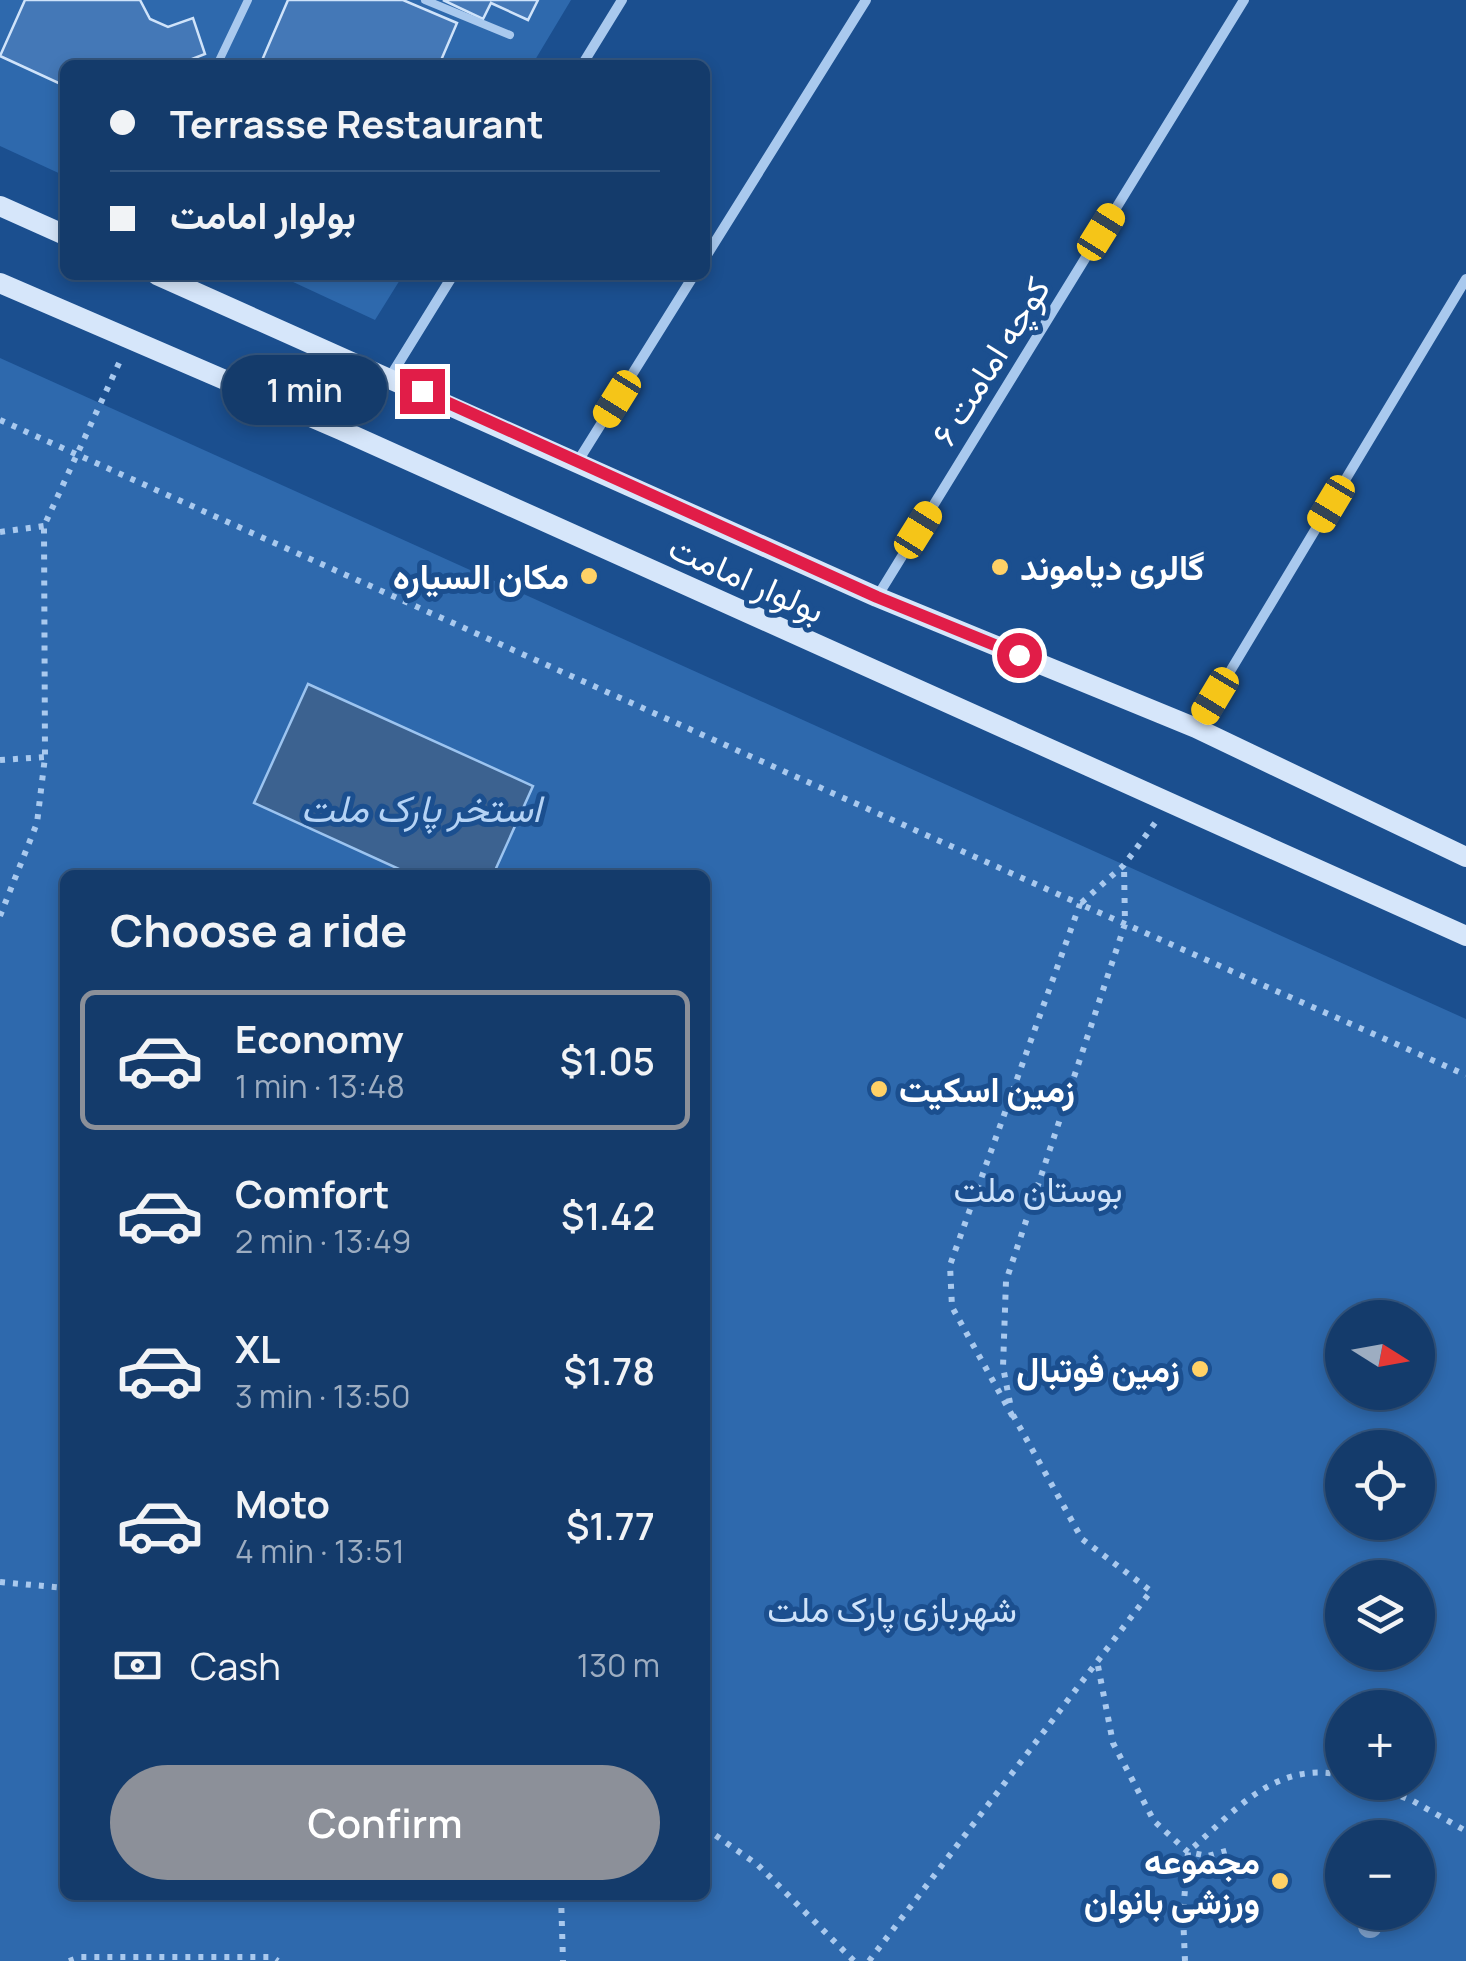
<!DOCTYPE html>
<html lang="en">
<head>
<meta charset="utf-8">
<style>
  body { margin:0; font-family:Manrope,Vazirmatn,sans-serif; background:#214673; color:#f1f3f6; height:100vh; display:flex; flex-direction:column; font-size:38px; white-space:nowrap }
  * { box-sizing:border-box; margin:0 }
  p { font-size:32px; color:#9dadc1 }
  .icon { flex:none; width:55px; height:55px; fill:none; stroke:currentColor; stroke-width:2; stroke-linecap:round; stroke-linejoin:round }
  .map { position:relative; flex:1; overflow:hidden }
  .sheet { position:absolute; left:60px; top:870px; width:650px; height:1030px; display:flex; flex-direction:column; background:#143b6b; border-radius:15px; box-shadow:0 5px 15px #0003,0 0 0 2px #33557e }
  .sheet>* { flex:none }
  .top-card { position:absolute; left:60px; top:60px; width:650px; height:220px; border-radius:15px; box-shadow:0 5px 15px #0003,0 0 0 2px #33557e; display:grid; align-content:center; height:220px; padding:0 50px; background:#143b6b }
  .needle { width:65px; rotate:101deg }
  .buttons { position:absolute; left:1325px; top:1300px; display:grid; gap:20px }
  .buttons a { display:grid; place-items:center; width:110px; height:110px; border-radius:50%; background:#143b6b; box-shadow:0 5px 15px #0003,0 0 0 2px #33557e; font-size:50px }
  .end { position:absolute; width:45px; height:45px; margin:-22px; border:12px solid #e11d48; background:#fff; box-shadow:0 0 0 5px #fff }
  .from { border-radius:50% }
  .bubble { position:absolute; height:70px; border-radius:35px; background:#143b6b; box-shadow:0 5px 15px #0003,0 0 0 2px #33557e; font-size:32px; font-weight:600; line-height:70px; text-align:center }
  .car { position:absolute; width:30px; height:60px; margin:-30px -15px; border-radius:12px; box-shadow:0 0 8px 2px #0007; background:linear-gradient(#f5c518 24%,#345 0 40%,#f5c518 0 76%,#345 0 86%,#f5c518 0) }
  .top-card b { display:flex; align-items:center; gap:35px; height:95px; font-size:38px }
  .top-card b+b { border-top:2px solid #33557e }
  .top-card i { width:25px; height:25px; background:#f1f3f6 }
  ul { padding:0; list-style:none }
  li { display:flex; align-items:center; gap:30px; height:140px; margin:0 20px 15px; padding:0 30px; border:5px solid transparent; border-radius:15px }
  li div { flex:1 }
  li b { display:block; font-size:38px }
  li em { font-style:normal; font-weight:600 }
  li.active { border-color:#8c9099 }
  li>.icon { width:90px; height:90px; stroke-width:1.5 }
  h2 { padding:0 50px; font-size:45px; line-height:120px }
  .pay { display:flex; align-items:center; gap:25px; height:110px; padding:0 50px; font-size:38px }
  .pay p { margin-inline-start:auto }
  .primary-button { display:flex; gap:20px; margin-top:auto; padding:20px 50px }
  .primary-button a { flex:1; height:115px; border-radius:60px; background:#8c9099; color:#fff; font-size:40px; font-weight:600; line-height:115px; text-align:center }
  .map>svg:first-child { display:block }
</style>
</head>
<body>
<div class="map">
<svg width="1466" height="1961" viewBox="0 0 1466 1961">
  <rect width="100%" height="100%" fill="#1b4f8f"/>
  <path fill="#2e69ad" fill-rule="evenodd" d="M 0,0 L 571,0 L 532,65 L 65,65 L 65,176 L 0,146 Z
    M 278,275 L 403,275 L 375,320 Z
    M 0,358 L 1466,1019 L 1466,1961 L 0,1961 ZM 65,875 L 705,875 L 705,1895 L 65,1895 ZM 1342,1318 L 1418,1318 L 1418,1392 L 1342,1392 ZM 1342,1448 L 1418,1448 L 1418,1522 L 1342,1522 ZM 1342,1578 L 1418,1578 L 1418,1652 L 1342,1652 ZM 1342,1708 L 1418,1708 L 1418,1782 L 1342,1782 ZM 1342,1838 L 1418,1838 L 1418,1912 L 1342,1912 Z"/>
  <path fill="#3c6290" stroke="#9cc4f0" stroke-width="2.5" d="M 308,684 L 533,786 L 493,875 L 412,875 L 254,803 Z"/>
  <path fill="#4478b7" stroke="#cfe3fa" stroke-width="2.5" d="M 25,0 L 140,0 L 150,19 L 168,27 L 193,18 L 205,54 L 192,59 L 194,65 L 65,65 L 65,86 L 0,56 Z
    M 288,0 L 403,0 L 457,23 L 439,65 L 260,65 Z
    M 443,0 L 538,0 L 528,20 L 491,3 L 483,19 Z"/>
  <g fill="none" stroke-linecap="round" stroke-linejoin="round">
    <path stroke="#a9c9ee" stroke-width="6" stroke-dasharray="5 8" stroke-linecap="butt" d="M 0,420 L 1080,904 L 950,1265 L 952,1307 L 1013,1417
      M 0,532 L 44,526
      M 0,760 L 45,757
      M 1155,823 L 1124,865 L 1080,904 L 1466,1075
      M 0,916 L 37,823 L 45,757 L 44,526 L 120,361
      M 1010,1403 L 1003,1367 L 1006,1281 L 1125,924 L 1124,865
      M 0,1582 L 65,1588
      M 1098,1666 L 1113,1743 L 1154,1821 L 1188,1852 L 1208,1856 L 1233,1849
      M 1365,1782 L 1413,1801 L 1466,1831
      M 705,1828 L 758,1865 L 854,1961
      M 561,1895 L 563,1961
      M 69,1961 L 81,1957 L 272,1957 L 278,1961
      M 869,1961 L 1151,1591 L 1082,1539 L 1013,1415
      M 1185,1961 L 1183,1914 L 1188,1852 C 1235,1811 1274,1761 1342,1775"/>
    <path stroke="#a9c9ee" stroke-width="8" d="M 425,0 L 510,35
      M 217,65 L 248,0"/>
    <path stroke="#a9c9ee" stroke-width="10" d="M 582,65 L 622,0
      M 705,258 L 866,0
      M 390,377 L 453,275
      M 578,461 L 694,275
      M 877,597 L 1244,0
      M 1196,728 L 1466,279"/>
    <path stroke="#d6e6fa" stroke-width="20" d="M 0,206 L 65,235
      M 157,275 L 877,597 L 1196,728 L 1466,857
      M 0,283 L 341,430 L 1466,936"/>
  </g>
  <circle fill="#7ea0ca" cx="1370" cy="1926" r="12"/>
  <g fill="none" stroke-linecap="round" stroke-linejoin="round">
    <path stroke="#e11d48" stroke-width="12" d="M 422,391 L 877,597 L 1019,655"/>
  </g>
  <g fill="#ffd166" stroke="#1b4f8f" stroke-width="4">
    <circle cx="1000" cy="567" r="10"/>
    <circle cx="589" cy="576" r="10"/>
    <circle cx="879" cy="1089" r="10"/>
    <circle cx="1200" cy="1369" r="10"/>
    <circle cx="1280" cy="1881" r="10"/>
  </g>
  <g text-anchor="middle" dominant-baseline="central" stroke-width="10" stroke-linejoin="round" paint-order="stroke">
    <g font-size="35" fill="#fff" stroke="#1b4f8f">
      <text transform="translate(990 361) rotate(-58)">کوچه امامت ۶</text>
      <text transform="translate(747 578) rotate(24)">بولوار امامت</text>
    </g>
    <g font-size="35" font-weight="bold" fill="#fff" stroke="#1b4f8f" text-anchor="end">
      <text x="1020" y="567" text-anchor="start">گالری دیاموند</text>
      <text x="569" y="576">مکان السیاره</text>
      <text x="899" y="1089" text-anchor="start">زمین اسکیت</text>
      <text x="1180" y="1369">زمین فوتبال</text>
      <text x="1260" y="1861">مجموعه<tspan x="1260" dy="40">ورزشی بانوان</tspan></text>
    </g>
    <g font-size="35" fill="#cfe3fa" stroke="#1b4f8f">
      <text x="1038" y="1189">بوستان ملت</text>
      <text x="892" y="1609">شهربازی پارک ملت</text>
    </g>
    <g font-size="38" font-style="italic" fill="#b5d3f5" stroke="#1b4f8f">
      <text x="421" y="807">استخر پارک ملت</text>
    </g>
  </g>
</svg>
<div class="buttons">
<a><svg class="needle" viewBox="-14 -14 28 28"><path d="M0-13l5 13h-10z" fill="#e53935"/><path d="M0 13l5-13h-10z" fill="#9dadc1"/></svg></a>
<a><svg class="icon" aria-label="locate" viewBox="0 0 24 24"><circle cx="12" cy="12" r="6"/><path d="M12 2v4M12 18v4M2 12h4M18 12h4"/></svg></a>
<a><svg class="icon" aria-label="layers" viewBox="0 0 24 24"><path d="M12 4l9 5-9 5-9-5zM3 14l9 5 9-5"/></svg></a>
<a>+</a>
<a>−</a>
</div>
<i class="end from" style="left:1019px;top:655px"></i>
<i class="end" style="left:422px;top:391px"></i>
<div class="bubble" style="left:222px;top:355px;width:165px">1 min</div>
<i class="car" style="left:1101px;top:232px;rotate:32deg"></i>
<i class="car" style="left:617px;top:399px;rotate:212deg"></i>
<i class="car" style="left:1331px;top:504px;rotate:211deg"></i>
<i class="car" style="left:918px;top:530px;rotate:32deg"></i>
<i class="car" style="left:1215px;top:696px;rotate:211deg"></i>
<div class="top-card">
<b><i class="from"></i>Terrasse Restaurant</b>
<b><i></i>بولوار امامت</b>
</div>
<section class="sheet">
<h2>Choose a ride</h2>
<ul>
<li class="active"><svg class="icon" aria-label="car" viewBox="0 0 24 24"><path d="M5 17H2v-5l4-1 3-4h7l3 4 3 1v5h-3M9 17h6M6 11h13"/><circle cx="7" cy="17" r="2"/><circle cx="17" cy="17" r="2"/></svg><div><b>Economy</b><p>1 min · 13:48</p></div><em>$1.05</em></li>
<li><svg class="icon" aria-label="car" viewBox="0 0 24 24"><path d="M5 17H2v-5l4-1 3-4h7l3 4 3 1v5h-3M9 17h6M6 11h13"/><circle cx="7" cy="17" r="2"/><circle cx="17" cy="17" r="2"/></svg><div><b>Comfort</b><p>2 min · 13:49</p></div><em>$1.42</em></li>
<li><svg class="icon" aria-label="car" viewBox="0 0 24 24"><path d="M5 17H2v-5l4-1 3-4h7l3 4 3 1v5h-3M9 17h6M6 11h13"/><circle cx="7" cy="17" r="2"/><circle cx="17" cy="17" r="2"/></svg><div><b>XL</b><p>3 min · 13:50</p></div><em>$1.78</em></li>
<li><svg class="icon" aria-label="car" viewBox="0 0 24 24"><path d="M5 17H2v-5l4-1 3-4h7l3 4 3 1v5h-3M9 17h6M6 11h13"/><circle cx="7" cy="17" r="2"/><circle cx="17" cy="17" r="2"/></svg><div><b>Moto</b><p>4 min · 13:51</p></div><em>$1.77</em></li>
</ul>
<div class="pay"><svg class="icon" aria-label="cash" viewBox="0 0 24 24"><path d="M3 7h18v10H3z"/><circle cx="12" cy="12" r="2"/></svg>Cash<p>130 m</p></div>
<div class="primary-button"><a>Confirm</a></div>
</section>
</div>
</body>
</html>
